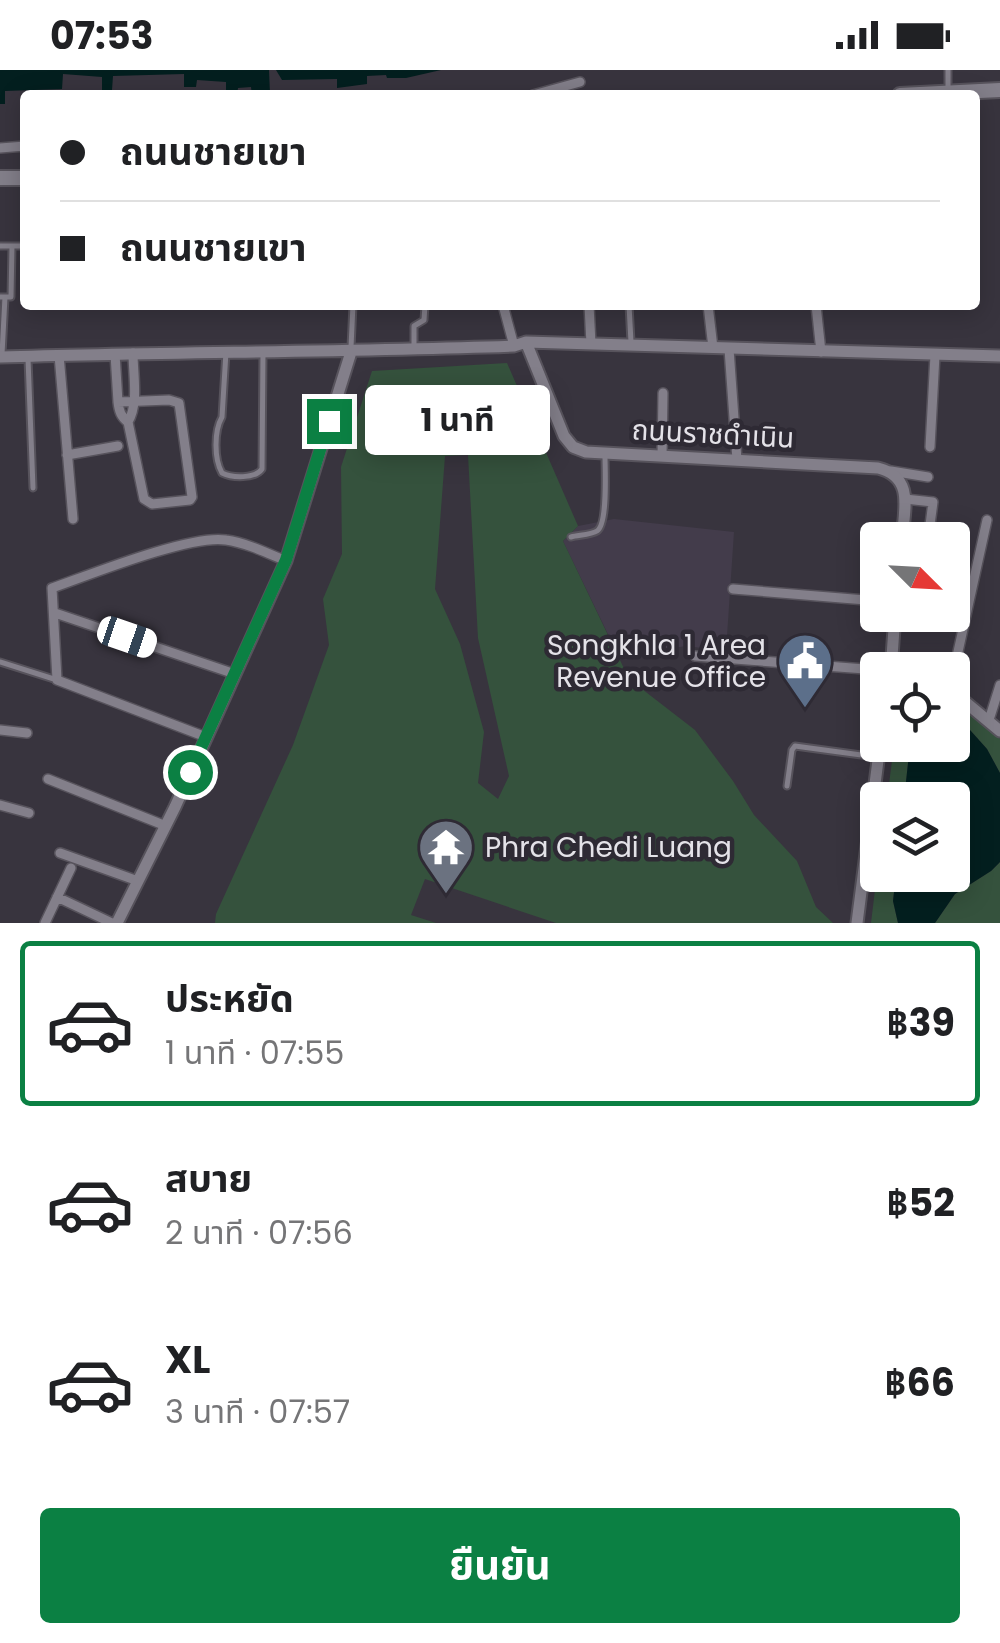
<!DOCTYPE html>
<html lang="th">
<head>
<meta charset="utf-8">
<style>
  body { margin:0; font-family:Poppins,"Noto Sans Thai",sans-serif; background:#f2f2f2; color:#202124; height:100vh; display:flex; flex-direction:column; font-size:38px; white-space:nowrap }
  * { box-sizing:border-box; margin:0 }
  p { font-size:32px; color:#757577 }
  .icon { flex:none; width:55px; height:55px; fill:none; stroke:currentColor; stroke-width:2; stroke-linecap:round; stroke-linejoin:round }
  .map { position:relative; height:853px; overflow:hidden }
  .drawer { display:flex; flex-direction:column; background:#fff; flex:1 }
  .drawer>* { flex:none }
  .banner { position:absolute; left:20px; top:20px; width:960px; height:220px; border-radius:10px; box-shadow:0 5px 25px #0003; display:grid; align-content:center; height:220px; padding:0 40px; background:#fff }
  .needle { width:65px; rotate:114deg }
  .tools { position:absolute; left:860px; top:452px; display:grid; gap:20px }
  .tools a { display:grid; place-items:center; width:110px; height:110px; border-radius:10px; background:#fff; box-shadow:0 5px 25px #0003; font-size:50px }
  .end { position:absolute; width:45px; height:45px; margin:-22px; border:12px solid #0b8043; background:#fff; box-shadow:0 0 0 5px #fff }
  .from { border-radius:50% }
  .bubble { position:absolute; height:70px; border-radius:10px; background:#fff; box-shadow:0 5px 25px #0003; font-size:32px; font-weight:700; line-height:70px; text-align:center }
  .car { position:absolute; width:30px; height:60px; margin:-30px -15px; border-radius:12px; box-shadow:0 0 8px 2px #0007; background:linear-gradient(#fff 24%,#345 0 40%,#fff 0 76%,#345 0 86%,#fff 0) }
  .banner b { display:flex; align-items:center; gap:35px; height:95px; font-size:38px }
  .banner b+b { border-top:2px solid #e0e0e0 }
  .banner i { width:25px; height:25px; background:#202124 }
  ul { padding:18px 0 0; list-style:none }
  li { display:flex; align-items:center; gap:30px; height:165px; margin:0 20px 15px; padding:0 20px; border:5px solid transparent; border-radius:10px }
  li div { flex:1 }
  li b { display:block; font-size:38px }
  li em { font-style:normal; font-weight:700 }
  li.selected { border-color:#0b8043 }
  li>.icon { width:90px; height:90px; stroke-width:1.5 }
  .primary-button { display:flex; gap:20px; margin-top:auto; padding:20px 40px }
  .primary-button a { flex:1; height:115px; border-radius:10px; background:#0b8043; color:#fff; font-size:40px; font-weight:700; line-height:115px; text-align:center }
  .status { display:flex; justify-content:space-between; align-items:center; height:70px; padding:0 50px; background:#fff; direction:ltr }
  .status svg { height:28px; fill:currentColor }
  .map>svg:first-child { display:block }
</style>
</head>
<body>
<div class="status"><b>07:53</b><svg viewBox="0 0 49 12"><path d="M0 12V9h3v3zM5 12V6h3v6zM10 12V3h3v9zM15 12V0h3v12zM26 1h20v11H26zM47 4h2v5h-2z"/></svg></div>
<div class="map">
<svg width="1000" height="853" viewBox="0 0 1000 853">
  <rect width="100%" height="100%" fill="#38343e"/>
  <path fill="#433c4b" d="M 614,449 L 734,462 L 726,581 L 686,576 L 619,587 L 563,471 L 578,456 Z"/>
  <path fill="#35523d" fill-rule="evenodd" d="M 507,293 L 578,456 L 563,471 L 629,609 L 695,660 L 733,711 L 754,745 L 797,791 L 816,837 L 833,853 L 556,853 L 425,809 L 411,845 L 436,853 L 215,853 L 216,844 L 293,675 L 329,575 L 323,529 L 342,484 L 341,397 L 372,301 ZM 468,385 L 478,568 L 509,706 L 498,729 L 478,713 L 484,662 L 460,574 L 435,519 L 445,386 Z
    M 953,628 L 979,648 L 1000,669 L 1000,703 L 987,679 L 953,641 Z
    M 894,675 L 910,675 L 904,730 L 887,730 Z
    M 1000,792 L 1000,853 L 935,853 L 955,824 L 991,801 Z
    M 877,803 L 878,805 L 896,805 L 893,831 L 898,853 L 871,853 Z"/>
  <path fill="#031f1f" d="M 0,0 L 269,0 L 270,24 L 252,25 L 251,17 L 238,18 L 237,25 L 226,25 L 226,12 L 197,10 L 196,17 L 184,17 L 184,4 L 113,6 L 112,20 L 102,20 L 102,7 L 63,4 L 62,19 L 5,21 L 5,34 L 0,34 Z
    M 276,0 L 441,0 L 406,8 L 387,8 L 386,5 L 367,6 L 367,14 L 337,18 L 337,9 L 282,10 Z
    M 953,641 L 987,679 L 1000,703 L 1000,792 L 991,801 L 955,824 L 935,853 L 898,853 L 893,831 L 896,805 L 952,805 L 952,730 L 904,730 L 910,675 L 952,675 Z"/>
  <g fill="none" stroke-linecap="round" stroke-linejoin="round">
    <g stroke="#57535c" stroke-width="9">
      <path id="service" d="M 948,22 L 948,0
        M 0,176 L 12,176 L 11,227 L 5,227
        M 12,176 L 25,176
        M 0,227 L 5,227 L 2,284
        M 629,235 L 631,272
        M 351,277 L 353,235
        M 414,277 L 414,256 L 424,250 L 425,235
        M 226,282 L 222,347 C 214,361 214,389 222,403 C 232,408 255,409 262,399 L 263,283
        M 28,289 L 33,418
        M 571,467 C 578,465 591,465 597,461 C 608,454 605,400 605,386
        M 0,592 L 57,610
        M 787,716 L 792,680 L 795,676 L 876,687"/>
    </g>
    <g stroke="#57535c" stroke-width="12">
      <path id="minor" d="M 533,25 L 580,12
        M 0,78 L 25,76
        M 503,235 L 514,276
        M 589,235 L 591,274
        M 708,235 L 713,278
        M 816,235 L 821,282
        M 729,279 L 737,390
        M 115,284 L 118,332 C 119,341 121,347 128,352 L 144,429 L 152,434 L 190,430 L 192,427 L 179,333 L 169,330 L 118,332
        M 59,285 L 73,449
        M 128,352 C 139,334 133,304 133,283
        M 930,377 L 935,285
        M 67,385 L 118,376
        M 662,386 L 663,323
        M 891,401 L 928,407
        M 905,429 L 933,432 L 928,470
        M 952,482 L 959,483
        M 733,519 L 878,531
        M 55,543 L 235,604
        M 695,586 L 878,600
        M 952,609 L 987,450
        M 989,650 L 1000,615
        M 0,660 L 27,663
        M 206,667 L 57,610 L 52,518 C 89,505 191,464 226,470 C 247,473 267,483 286,491
        M 48,709 L 166,756
        M 0,735 L 29,743
        M 60,783 L 138,811
        M 57,827 L 112,853
        M 45,853 L 71,798"/>
    </g>
    <g stroke="#57535c" stroke-width="15">
      <path id="tertiary" d="M 526,272 L 564,366 L 573,377 L 586,382 L 878,398 C 915,407 904,440 902,470
        M 0,287 C 172,282 343,282 514,276 L 526,272 L 1000,286
        M 891,600 L 895,545
        M 952,621 L 1000,661
        M 117,853 L 175,737 L 286,491 L 351,282
        M 857,853 L 880,675"/>
    </g>
    <g stroke="#57535c" stroke-width="18">
      <path id="secondary" d="M 900,25 L 1000,20
        M 0,108 L 25,108"/>
    </g>
    <use href="#service" stroke="#837f8a" stroke-width="5"/>
    <use href="#minor" stroke="#837f8a" stroke-width="9"/>
    <use href="#tertiary" stroke="#837f8a" stroke-width="11"/>
    <use href="#secondary" stroke="#837f8a" stroke-width="14"/>
  </g>
  <g fill="none" stroke-linecap="round" stroke-linejoin="round">
    <path stroke="#0b8043" stroke-width="12" d="M 190,702 L 286,490 L 329,351"/>
  </g>
  <defs>
    <g id="civic-pin" transform="scale(2.875)"><path d="M0 17L-7.5 6A9.5 9.5 0 1 1 7.5 6Z" fill="#5c6f8a" stroke="#2e2a34"/><path d="M-.6-6.5H3V-4.5H.6V-3L4-1V1h2V6H-6V1h2V-1L-.6-3ZM-1.2 2.5V6h2.4V2.5Z" fill="#fff"/></g>
    <g id="temple-pin" transform="scale(2.875)"><path d="M0 17L-7.5 6A9.5 9.5 0 1 1 7.5 6Z" fill="#6b7280" stroke="#2e2a34"/><path d="M0-6L5-2H3V0L6.5 2.5H4V6H1.5V3h-3V6H-4V2.5H-6.5L-3 0V-2H-5Z" fill="#fff"/></g>
  </defs>
  <g fill-rule="evenodd">
    <use href="#civic-pin" x="805" y="591"/>
    <use href="#temple-pin" x="446" y="777"/>
  </g>
  <g text-anchor="middle" dominant-baseline="central" stroke-width="9" stroke-linejoin="round" paint-order="stroke">
    <g font-size="28" fill="#e4e2e8" stroke="#2e2a34">
      <text transform="translate(713 364) rotate(3)">ถนนราชดำเนิน</text>
    </g>
    <g font-size="28" fill="#e4e2e8" stroke="#2e2a34" text-anchor="end">
      <text x="766" y="575">Songkhla 1 Area<tspan x="766" dy="32">Revenue Office</tspan></text>
      <text x="485" y="777" text-anchor="start">Phra Chedi Luang</text>
    </g>
  </g>
</svg>
<div class="tools">
<a><svg class="needle" viewBox="-14 -14 28 28"><path d="M0-13l5 13h-10z" fill="#e53935"/><path d="M0 13l5-13h-10z" fill="#757577"/></svg></a>
<a><svg class="icon" aria-label="locate" viewBox="0 0 24 24"><circle cx="12" cy="12" r="6"/><path d="M12 2v4M12 18v4M2 12h4M18 12h4"/></svg></a>
<a><svg class="icon" aria-label="layers" viewBox="0 0 24 24"><path d="M12 4l9 5-9 5-9-5zM3 14l9 5 9-5"/></svg></a>
</div>
<i class="end from" style="left:190px;top:702px"></i>
<i class="end" style="left:329px;top:351px"></i>
<div class="bubble" style="left:365px;top:315px;width:185px">1 นาที</div>
<i class="car" style="left:127px;top:567px;rotate:109deg"></i>
<div class="banner">
<b><i class="from"></i>ถนนชายเขา</b>
<b><i></i>ถนนชายเขา</b>
</div>
</div>
<section class="drawer">
<ul>
<li class="selected"><svg class="icon" aria-label="car" viewBox="0 0 24 24"><path d="M5 17H2v-5l4-1 3-4h7l3 4 3 1v5h-3M9 17h6M6 11h13"/><circle cx="7" cy="17" r="2"/><circle cx="17" cy="17" r="2"/></svg><div><b>ประหยัด</b><p>1 นาที · 07:55</p></div><em>฿39</em></li>
<li><svg class="icon" aria-label="car" viewBox="0 0 24 24"><path d="M5 17H2v-5l4-1 3-4h7l3 4 3 1v5h-3M9 17h6M6 11h13"/><circle cx="7" cy="17" r="2"/><circle cx="17" cy="17" r="2"/></svg><div><b>สบาย</b><p>2 นาที · 07:56</p></div><em>฿52</em></li>
<li><svg class="icon" aria-label="car" viewBox="0 0 24 24"><path d="M5 17H2v-5l4-1 3-4h7l3 4 3 1v5h-3M9 17h6M6 11h13"/><circle cx="7" cy="17" r="2"/><circle cx="17" cy="17" r="2"/></svg><div><b>XL</b><p>3 นาที · 07:57</p></div><em>฿66</em></li>
</ul>
<div class="primary-button"><a>ยืนยัน</a></div>
</section>
</body>
</html>
